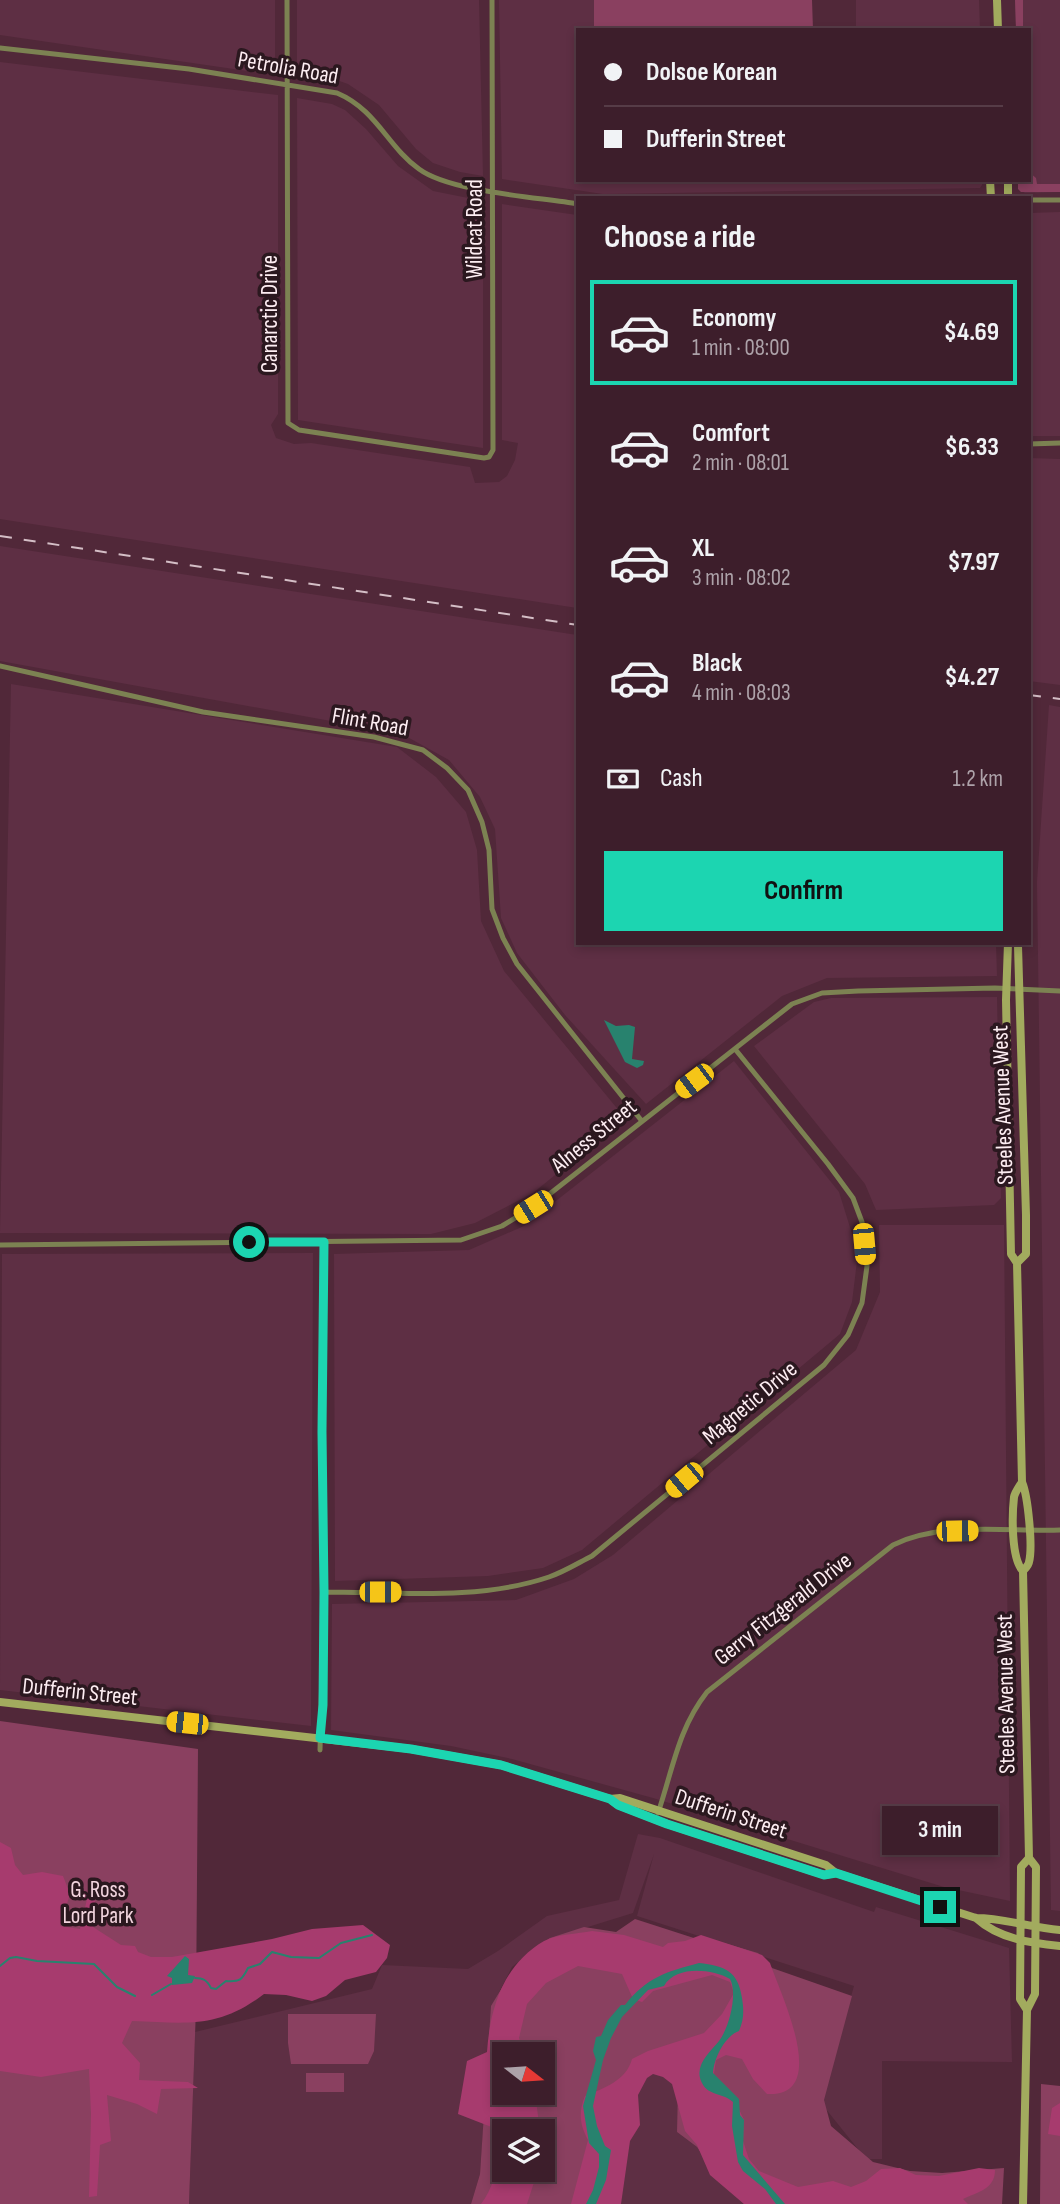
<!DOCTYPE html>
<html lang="en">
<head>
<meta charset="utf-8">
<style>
  body { margin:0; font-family:"Sofia Sans Condensed",sans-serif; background:#442733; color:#f1f3f6; height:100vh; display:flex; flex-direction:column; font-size:26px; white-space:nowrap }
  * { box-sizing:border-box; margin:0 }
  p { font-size:23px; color:#ada2a9 }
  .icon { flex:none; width:38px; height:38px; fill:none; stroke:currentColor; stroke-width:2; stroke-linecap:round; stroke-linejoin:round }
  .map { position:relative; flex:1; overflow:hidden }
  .details { position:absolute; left:576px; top:196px; width:455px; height:749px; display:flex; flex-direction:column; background:#3d1e2b; border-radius:0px; box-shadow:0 4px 10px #0003,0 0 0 2px #563c47 }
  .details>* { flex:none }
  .banner { position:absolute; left:576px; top:28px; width:455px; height:154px; border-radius:0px; box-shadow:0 4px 10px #0003,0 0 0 2px #563c47; display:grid; align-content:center; height:154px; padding:0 28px; background:#3d1e2b }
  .needle { width:46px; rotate:107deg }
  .tools { position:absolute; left:492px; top:2042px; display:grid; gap:14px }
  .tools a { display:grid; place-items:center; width:63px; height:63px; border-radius:0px; background:#3d1e2b; box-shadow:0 4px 10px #0003,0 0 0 2px #563c47; font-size:35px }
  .end { position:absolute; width:32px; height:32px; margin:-16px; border:9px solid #1cd5b1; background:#111; box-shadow:0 0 0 4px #111 }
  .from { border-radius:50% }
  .bubble { position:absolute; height:49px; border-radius:0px; background:#3d1e2b; box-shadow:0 4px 10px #0003,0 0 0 2px #563c47; font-size:23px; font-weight:700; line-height:49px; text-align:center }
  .car { position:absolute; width:21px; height:42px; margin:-21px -10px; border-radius:9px; box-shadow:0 0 5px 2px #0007; background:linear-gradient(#f5c518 24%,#345 0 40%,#f5c518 0 76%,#345 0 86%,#f5c518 0) }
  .banner b { display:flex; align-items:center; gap:24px; height:66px; font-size:26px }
  .banner b+b { border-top:2px solid #563c47 }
  .banner i { width:18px; height:18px; background:#f1f3f6 }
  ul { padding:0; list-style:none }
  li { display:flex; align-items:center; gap:21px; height:105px; margin:0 14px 10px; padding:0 14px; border:4px solid transparent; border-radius:0px }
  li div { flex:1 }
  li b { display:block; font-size:26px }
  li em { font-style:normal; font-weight:700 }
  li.on { border-color:#1cd5b1 }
  li>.icon { width:63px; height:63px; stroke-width:1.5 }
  h2 { padding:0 28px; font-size:32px; line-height:84px }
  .pay { display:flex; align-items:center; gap:18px; height:77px; padding:0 28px; font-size:26px }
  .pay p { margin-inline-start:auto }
  .primary-button { display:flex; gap:14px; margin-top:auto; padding:14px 28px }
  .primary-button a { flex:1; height:80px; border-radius:0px; background:#1cd5b1; color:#111; font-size:28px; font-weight:700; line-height:80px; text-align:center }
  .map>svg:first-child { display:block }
</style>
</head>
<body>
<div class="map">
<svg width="1060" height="2204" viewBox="0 0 1060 2204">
  <rect width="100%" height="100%" fill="#512839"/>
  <path fill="#5e2f44" d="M 0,0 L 275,0 L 275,75 L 0,35 Z
    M 297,0 L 479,0 L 483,176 L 460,172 L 433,163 L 416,149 L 379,105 L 348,84 L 328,77 L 297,73 Z
    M 499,0 L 594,0 L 594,30 L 578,30 L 578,180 L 982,180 L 982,185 L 980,188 L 603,194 L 502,179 Z
    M 856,0 L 979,0 L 980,30 L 856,30 Z
    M 1015,0 L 1060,0 L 1060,192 L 1025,193 L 1018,189 L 1018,180 L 1029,180 L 1029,30 L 1016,30 Z
    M 0,62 L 278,95 L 278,414 L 271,425 L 276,438 L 294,444 L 311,443 L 470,467 L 475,483 L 499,482 L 507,476 L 515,460 L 518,443 L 502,440 L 502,204 L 577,215 L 577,608 L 0,519 Z
    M 297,98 L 332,104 L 345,110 L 366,129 L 398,166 L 433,191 L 483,201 L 483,448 L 298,420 Z
    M 1060,212 L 1060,436 L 1029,436 L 1029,213 Z
    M 1029,458 L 1060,459 L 1060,685 L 1029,681 Z
    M 0,546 L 577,635 L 578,943 L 996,943 L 997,976 L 827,978 L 782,996 L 646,1104 L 565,1015 L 517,953 L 501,918 L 495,829 L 480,797 L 449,760 L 402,734 L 0,661 Z
    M 11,684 L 397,747 L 436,777 L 466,812 L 477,850 L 481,921 L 504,971 L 625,1118 L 533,1193 L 475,1223 L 431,1234 L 0,1233 Z
    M 1049,705 L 1060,707 L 1060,1911 L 1051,1910 L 1037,882 Z
    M 997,997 L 1001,1198 L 994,1205 L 876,1210 L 865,1184 L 754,1046 L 814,1002 L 831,998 Z
    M 734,1061 L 839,1192 L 858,1253 L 852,1302 L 840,1334 L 582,1550 L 543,1568 L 488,1576 L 335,1581 L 334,1254 L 469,1250 L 524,1226 Z
    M 879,1225 L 1004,1225 L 1010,1901 L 944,1887 L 653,1798 L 512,1759 L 451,1746 L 331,1730 L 332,1604 L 516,1600 L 574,1579 L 613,1555 L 856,1350 L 880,1292 Z
    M 313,1253 L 311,1726 L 0,1690 L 2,1254 Z
    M 638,1834 L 660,1838 L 874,1912 L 876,1907 L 1009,1948 L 1012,2062 L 882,2061 L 882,2159 L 866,2159 L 821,2103 L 854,1986 L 637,1916 L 654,1854 L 633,1913 L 546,1940 L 512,1967 L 492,2006 L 480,2174 L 471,2204 L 189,2204 L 195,2032 L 372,1989 L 382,1965 L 468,1969 L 498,1951 L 547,1916 L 619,1900 Z
    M 662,2071 L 678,2080 L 677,2132 L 697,2147 L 713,2171 L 744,2204 L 619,2204 L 634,2087 L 644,2075 Z"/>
  <path fill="#8a4060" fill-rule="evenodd" d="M 594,0 L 812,0 L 813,30 L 594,30 Z
    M 1015,0 L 1023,0 L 1023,30 L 1016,30 Z
    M 1029,172 L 1036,178 L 1037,184 L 1060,184 L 1060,192 L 1021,192 L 1018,189 L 1018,180 L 1029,180 Z
    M 0,1721 L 198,1749 L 196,2008 L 189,2204 L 0,2204 Z
    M 635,1919 L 700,1940 L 717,1941 L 758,1953 L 772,1968 L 852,1996 L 824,2100 L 831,2126 L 873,2162 L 910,2171 L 942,2173 L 1004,2168 L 1002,2204 L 744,2204 L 713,2171 L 697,2147 L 677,2132 L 678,2080 L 662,2071 L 644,2075 L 634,2087 L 619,2204 L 471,2204 L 480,2174 L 491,2006 L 512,1971 L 550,1938 L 584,1927 L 616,1932 ZM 504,2054 L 542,2054 L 542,2093 L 504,2093 ZM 504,2132 L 542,2132 L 542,2170 L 504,2170 Z
    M 288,2014 L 376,2014 L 374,2051 L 368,2064 L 291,2064 L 288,2043 Z
    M 306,2073 L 344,2073 L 344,2092 L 306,2092 Z
    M 1041,2084 L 1060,2086 L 1060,2204 L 1040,2204 Z"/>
  <path fill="#a73b6e" d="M 0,1842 L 11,1848 L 15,1865 L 23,1875 L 42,1872 L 63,1876 L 70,1894 L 60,1926 L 80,1929 L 88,1895 L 95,1901 L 93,1927 L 121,1945 L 135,1946 L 138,1952 L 151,1957 L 172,1957 L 272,1939 L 312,1929 L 363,1925 L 390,1945 L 387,1958 L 376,1972 L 345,1980 L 326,1996 L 312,2001 L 286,1995 L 264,1994 C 218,2029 187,2023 132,2021 L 122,2043 L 140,2063 L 139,2080 L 188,2082 L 198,2088 L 161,2089 L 157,2114 L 137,2104 L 107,2095 L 111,2141 L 100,2145 L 97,2196 L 89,2197 L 91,2114 L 89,2069 L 41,2077 L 0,2071 Z
    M 592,1931 L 624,1935 L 663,1947 L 668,1943 L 685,1941 L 701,1935 L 762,1955 L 770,1963 C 780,1993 832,2098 767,2094 L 753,2079 L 742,2059 L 726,2055 L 716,2060 L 713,2081 L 737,2105 L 744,2120 L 743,2141 L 749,2159 L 759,2171 L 798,2187 L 833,2181 L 851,2187 L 866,2181 L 881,2169 L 900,2168 L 916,2175 L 939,2176 L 979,2168 L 995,2170 C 995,2189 978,2192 963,2199 L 968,2204 L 744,2204 L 710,2175 L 697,2145 L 685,2131 L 672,2084 L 663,2077 L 653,2074 L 647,2078 L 638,2095 L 640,2125 L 630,2141 L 621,2204 L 571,2204 L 588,2140 C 580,2125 578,2113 585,2096 C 604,2088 626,2081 632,2059 L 648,2051 L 704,2033 L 722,2014 L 734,1993 L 730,1982 L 712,1975 L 653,1991 L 642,2002 L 633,1999 L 622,1974 L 578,1966 L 546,1983 L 527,2004 L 519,2038 L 524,2054 L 504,2054 L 504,2093 L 535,2093 L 540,2131 L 504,2132 L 504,2170 L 538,2170 L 527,2204 L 481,2204 C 497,2183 502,2153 494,2128 L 458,2114 L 467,2061 L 487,2052 C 490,2008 503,1965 544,1941 C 556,1934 578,1934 592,1931 Z
    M 1060,2103 L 1060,2136 L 1048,2134 L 1052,2108 Z"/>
  <path fill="#28826e" d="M 604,1020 L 616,1026 L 629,1025 L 635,1027 L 632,1059 L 644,1061 L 643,1065 L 637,1068 L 625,1062 Z
    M 185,1956 L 189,1959 L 188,1975 L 195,1976 L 192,1983 L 172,1985 L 172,1978 L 167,1976 Z
    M 699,1963 C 725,1966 738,1971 742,1998 C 744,2011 744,2019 739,2031 C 725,2036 714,2058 713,2073 L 739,2099 L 740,2115 L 744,2120 L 743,2155 L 785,2204 L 776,2204 L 765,2189 L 743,2171 L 738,2162 L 732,2126 L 733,2102 C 724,2093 708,2096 702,2083 C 693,2066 710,2052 719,2041 C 729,2028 738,1994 730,1979 C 712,1969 676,1965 664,1986 L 648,1990 L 622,2017 L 611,2038 L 603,2060 L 593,2106 L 597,2126 L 605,2146 L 611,2150 L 606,2180 L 596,2204 L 586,2204 L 593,2190 L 599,2167 L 599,2154 L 589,2143 L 583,2106 L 596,2060 L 593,2051 L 596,2037 L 601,2036 L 608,2020 L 621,2005 L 625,2005 C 647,1977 666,1972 699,1963 Z"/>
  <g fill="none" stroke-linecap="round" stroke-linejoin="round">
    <path stroke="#28826e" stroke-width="2" d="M 0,1966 L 10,1958 L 16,1957 L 37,1961 L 94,1964 L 117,1987 L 135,1996
      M 195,1978 C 203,1978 207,1980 211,1988 L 216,1989 L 226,1981 C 240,1982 242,1980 248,1968 L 260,1964 L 272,1952 L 291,1957 L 319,1958 L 341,1943 L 372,1935
      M 152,1995 L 171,1984"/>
    <path stroke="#7c8252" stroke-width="5" d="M 287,0 L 288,423 L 299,430 L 484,458 L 489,457 L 493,450 L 492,0
      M 0,48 L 189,69 L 337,93 C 377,110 387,146 419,169 C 450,192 537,197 578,204
      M 1029,200 L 1060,200
      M 1029,444 L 1060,443
      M 0,666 L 203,712 L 374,737 L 423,750 L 447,768 L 468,790 L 482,822 L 489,850 L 492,909 L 503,938 L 517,964 L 641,1120
      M 0,1245 L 461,1240 L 502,1226 L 533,1207 L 792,1004 L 822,993 L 858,991 L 995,988 L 1060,991
      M 324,1592 C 398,1592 478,1601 549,1577 C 564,1572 578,1563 592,1556 L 824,1365 L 848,1335 L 862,1303 L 867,1266 L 862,1222 L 853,1198 L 828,1164 L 735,1049
      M 320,1750 L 324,1592 L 322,1432 L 324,1242
      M 658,1813 C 673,1769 678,1729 707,1692 L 893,1545 C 942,1521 1007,1532 1060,1530"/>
    <path stroke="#a2ab5e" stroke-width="8" d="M 997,0 L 998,30
      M 990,180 L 991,198
      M 1008,198 L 1008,180
      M 1008,943 L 1006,1000 L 1011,1254 L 1017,1263 L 1022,1482 C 1028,1496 1033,1547 1029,1562 C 1029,1564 1025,1569 1023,1571
      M 1016,943 L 1018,946 L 1026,1215 L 1026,1254 L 1017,1263
      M 1022,1482 C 1019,1487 1015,1492 1014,1497 C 1012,1515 1011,1559 1023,1571 L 1029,1858 L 1036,1867 L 1035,1994 L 1027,2010 L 1023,2204
      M 0,1702 L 411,1749 L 501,1765 L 610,1799 L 620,1798 L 826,1865 L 836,1873 L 976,1918 C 1004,1918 1032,1928 1060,1930
      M 610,1799 L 618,1805 L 667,1824 L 824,1875 L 836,1873
      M 976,1918 C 999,1939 1031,1943 1060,1946
      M 1027,2010 L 1020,1999 L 1021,1867 L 1029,1858"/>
    <path stroke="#d4bec6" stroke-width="2" stroke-dasharray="12 12" stroke-linecap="butt" d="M 0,536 L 578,625
      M 1029,695 L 1060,699"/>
  </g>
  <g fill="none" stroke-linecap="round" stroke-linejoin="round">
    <path stroke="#1cd5b1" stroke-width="9" d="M 249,1242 L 324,1242 L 322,1432 L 324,1592 L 323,1705 L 320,1738 L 411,1749 L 501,1765 L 610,1799 L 618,1805 L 667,1824 L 824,1875 L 836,1873 L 940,1907"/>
  </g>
  <g text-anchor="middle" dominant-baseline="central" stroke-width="7" stroke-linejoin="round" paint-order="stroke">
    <g font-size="23" fill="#fdedf2" stroke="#2b181f">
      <text transform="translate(288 68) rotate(10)">Petrolia Road</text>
      <text transform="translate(475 229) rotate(-90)">Wildcat Road</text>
      <text transform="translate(270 314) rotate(-90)">Canarctic Drive</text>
      <text transform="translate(370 722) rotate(10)">Flint Road</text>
      <text transform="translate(1003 1105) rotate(-92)">Steeles Avenue West</text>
      <text transform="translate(594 1136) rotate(-39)">Alness Street</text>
      <text transform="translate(750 1403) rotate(-40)">Magnetic Drive</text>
      <text transform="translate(783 1609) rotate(-38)">Gerry Fitzgerald Drive</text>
      <text transform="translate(80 1692) rotate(6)">Dufferin Street</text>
      <text transform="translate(1006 1694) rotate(-91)">Steeles Avenue West</text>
      <text transform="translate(731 1814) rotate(18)">Dufferin Street</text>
    </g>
    <g font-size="23" fill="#f2d4de" stroke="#2b181f">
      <text x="98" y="1890">G. Ross<tspan x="98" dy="26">Lord Park</tspan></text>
    </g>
  </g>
</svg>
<div class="tools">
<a><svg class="needle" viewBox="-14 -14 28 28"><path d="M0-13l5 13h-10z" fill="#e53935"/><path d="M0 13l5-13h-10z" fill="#ada2a9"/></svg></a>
<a><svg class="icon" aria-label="layers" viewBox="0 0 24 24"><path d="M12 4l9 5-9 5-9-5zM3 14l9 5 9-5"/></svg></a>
</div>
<i class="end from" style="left:249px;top:1242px"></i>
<i class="end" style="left:940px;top:1907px"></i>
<div class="bubble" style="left:882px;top:1806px;width:116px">3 min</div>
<i class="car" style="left:694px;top:1081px;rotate:233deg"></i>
<i class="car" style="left:533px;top:1207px;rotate:238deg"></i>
<i class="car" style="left:864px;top:1244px;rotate:175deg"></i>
<i class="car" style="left:684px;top:1480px;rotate:230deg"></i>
<i class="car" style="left:957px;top:1531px;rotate:89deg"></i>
<i class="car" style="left:380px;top:1592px;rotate:90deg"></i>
<i class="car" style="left:187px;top:1723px;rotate:276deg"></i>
<div class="banner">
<b><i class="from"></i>Dolsoe Korean</b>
<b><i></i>Dufferin Street</b>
</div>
<section class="details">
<h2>Choose a ride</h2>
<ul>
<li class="on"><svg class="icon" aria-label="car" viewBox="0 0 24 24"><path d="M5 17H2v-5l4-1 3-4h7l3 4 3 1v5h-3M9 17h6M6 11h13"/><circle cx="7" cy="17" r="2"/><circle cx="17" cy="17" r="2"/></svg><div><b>Economy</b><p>1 min · 08:00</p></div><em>$4.69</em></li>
<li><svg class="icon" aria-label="car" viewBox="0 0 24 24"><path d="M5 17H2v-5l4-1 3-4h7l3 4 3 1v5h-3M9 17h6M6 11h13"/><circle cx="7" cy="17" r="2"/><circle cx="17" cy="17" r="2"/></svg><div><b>Comfort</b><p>2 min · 08:01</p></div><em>$6.33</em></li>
<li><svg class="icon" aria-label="car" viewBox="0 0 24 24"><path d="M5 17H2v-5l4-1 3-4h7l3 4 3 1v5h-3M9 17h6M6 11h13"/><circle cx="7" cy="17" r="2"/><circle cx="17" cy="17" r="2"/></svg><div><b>XL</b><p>3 min · 08:02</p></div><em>$7.97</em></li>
<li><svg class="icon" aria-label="car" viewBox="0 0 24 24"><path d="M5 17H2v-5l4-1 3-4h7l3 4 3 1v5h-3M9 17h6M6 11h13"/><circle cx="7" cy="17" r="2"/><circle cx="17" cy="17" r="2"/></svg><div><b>Black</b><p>4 min · 08:03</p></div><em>$4.27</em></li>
</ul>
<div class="pay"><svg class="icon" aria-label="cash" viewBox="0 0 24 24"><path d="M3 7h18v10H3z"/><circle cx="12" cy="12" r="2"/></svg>Cash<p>1.2 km</p></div>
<div class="primary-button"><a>Confirm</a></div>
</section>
</div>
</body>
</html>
